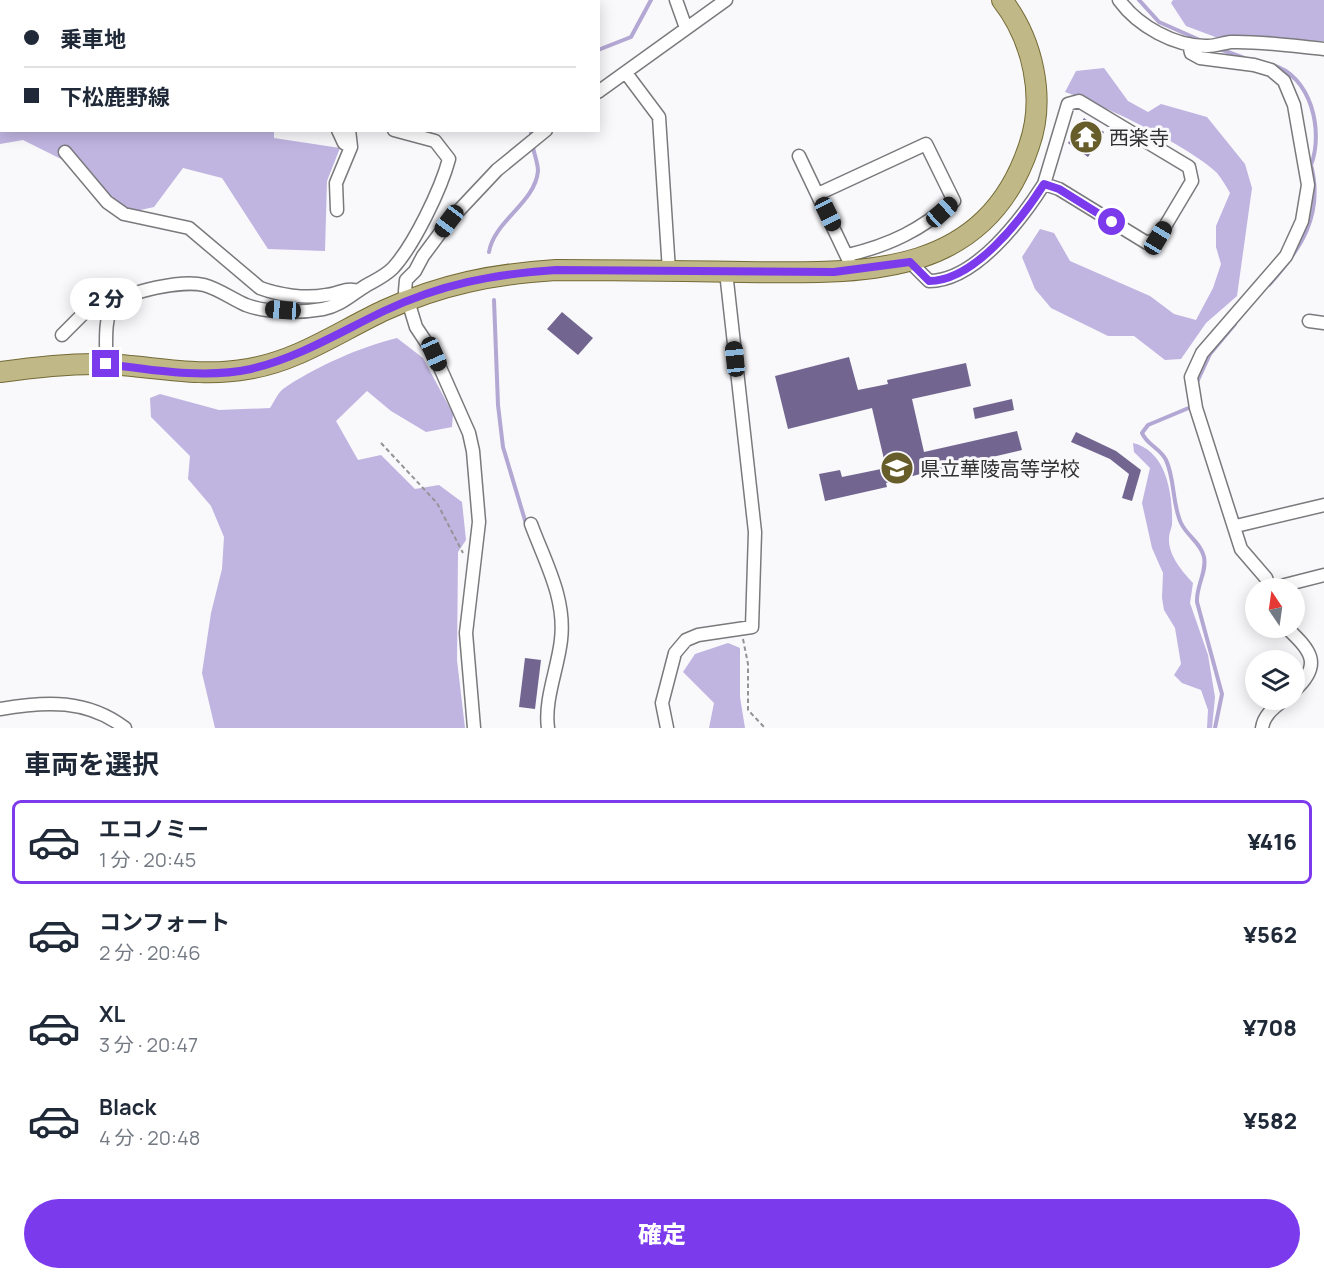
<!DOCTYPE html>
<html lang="ja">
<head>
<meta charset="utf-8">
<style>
  body { margin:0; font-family:Manrope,"Noto Sans JP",sans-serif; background:#f6f6f7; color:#1f2937; height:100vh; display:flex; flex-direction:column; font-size:22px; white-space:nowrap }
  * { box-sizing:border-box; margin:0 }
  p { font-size:20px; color:#747a83 }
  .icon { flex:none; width:33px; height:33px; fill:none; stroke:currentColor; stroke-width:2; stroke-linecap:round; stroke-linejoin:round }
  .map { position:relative; height:728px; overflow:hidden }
  .panel { display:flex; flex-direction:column; background:#fff; flex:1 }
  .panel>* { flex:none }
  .banner { position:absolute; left:0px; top:0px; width:600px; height:132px; box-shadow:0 3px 15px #0003; display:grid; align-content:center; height:132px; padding:0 24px; background:#fff }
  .needle { width:39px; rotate:347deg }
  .controls { position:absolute; left:1245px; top:578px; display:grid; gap:12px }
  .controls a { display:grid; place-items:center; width:60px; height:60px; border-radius:50%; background:#fff; box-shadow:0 3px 15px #0003; font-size:30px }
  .end { position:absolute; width:27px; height:27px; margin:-14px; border:8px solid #7c3aed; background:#fff; box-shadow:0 0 0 3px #fff }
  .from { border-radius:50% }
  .bubble { position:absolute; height:42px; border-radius:21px; background:#fff; box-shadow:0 3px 15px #0003; font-size:20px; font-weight:800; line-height:42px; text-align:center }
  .car { position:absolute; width:18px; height:36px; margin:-18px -9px; border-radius:8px; box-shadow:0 0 4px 2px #0007; background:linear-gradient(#222 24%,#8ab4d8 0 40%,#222 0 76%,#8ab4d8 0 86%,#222 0) }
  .banner b { display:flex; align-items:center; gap:21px; height:57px; font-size:22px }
  .banner b+b { border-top:2px solid #e0e1e3 }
  .banner i { width:15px; height:15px; background:#1f2937 }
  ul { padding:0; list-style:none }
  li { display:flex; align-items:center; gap:18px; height:84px; margin:0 12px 9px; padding:0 12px; border:3px solid transparent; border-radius:9px }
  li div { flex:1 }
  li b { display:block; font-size:22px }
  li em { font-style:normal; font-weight:800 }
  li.active { border-color:#7c3aed }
  li>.icon { width:54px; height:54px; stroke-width:1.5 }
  h2 { padding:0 24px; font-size:27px; line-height:72px }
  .primary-button { display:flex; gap:12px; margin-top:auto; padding:12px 24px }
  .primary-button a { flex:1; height:69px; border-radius:36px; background:#7c3aed; color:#fff; font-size:24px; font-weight:800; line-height:69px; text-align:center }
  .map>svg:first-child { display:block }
</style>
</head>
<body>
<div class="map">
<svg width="1324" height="728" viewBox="0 0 1324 728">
  <rect width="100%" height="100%" fill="#f9f8fb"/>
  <path fill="#c0b4e1" d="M 0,0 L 597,0 L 2,2 L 2,130 L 274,131 L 274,138 L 340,148 L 327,181 L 325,251 L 268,249 L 222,178 L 183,168 L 154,207 L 127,213 L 87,172 L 23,140 L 0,144 Z
    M 1173,0 L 1324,0 L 1324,41 L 1218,38 L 1186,26 L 1171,3 Z
    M 1104,68 L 1128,101 L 1148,112 L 1161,104 L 1207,117 L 1245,164 L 1252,188 L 1237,296 L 1206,323 L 1181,359 L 1165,360 L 1134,336 L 1108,336 L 1051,308 L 1035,289 L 1022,257 L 1040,229 L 1054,233 L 1070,261 L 1150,296 L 1174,314 L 1196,320 L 1213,288 L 1221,264 L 1216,247 L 1216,226 L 1230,193 C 1226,186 1222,179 1217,173 C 1192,148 1100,103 1065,92 L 1076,71 Z
    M 397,338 L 423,358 L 453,414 L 452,427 L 426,432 L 391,411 L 367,391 L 336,421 L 358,460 L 381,455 L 415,489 L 439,485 L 462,502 L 466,540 L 458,552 L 457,660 L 465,728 L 215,728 L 202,673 L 211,613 L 222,569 L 224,537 L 211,506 L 188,479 L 190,456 L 151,417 L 150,398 L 160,394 L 219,410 L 270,408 C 274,402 277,394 283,389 C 313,368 362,346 397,338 Z
    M 1133,443 C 1167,451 1173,495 1172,525 C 1171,529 1169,534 1169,538 C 1168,555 1182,571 1193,583 L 1190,603 L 1208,655 L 1215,697 L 1212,728 L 1207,728 L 1208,710 L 1201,690 L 1182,683 L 1174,675 L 1181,664 L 1175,628 L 1164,610 L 1162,598 L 1163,573 L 1152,548 L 1142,503 L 1150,468 L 1134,452 Z
    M 728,643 L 740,648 L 740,697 L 745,728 L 709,728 L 714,703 L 683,672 L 695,654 Z"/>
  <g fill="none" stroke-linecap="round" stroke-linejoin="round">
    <path stroke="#b3a7d3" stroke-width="4" d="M 1139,0 L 1159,22 L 1202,41
      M 1217,48 L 1244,58
      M 598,50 L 631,37 L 651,0
      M 531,134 L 531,130
      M 489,252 C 494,221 535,203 538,171 C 538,163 534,154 533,147
      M 1269,285 C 1301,249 1324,214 1311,165 C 1324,131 1311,75 1272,65
      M 494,300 L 498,405 L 503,447 L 527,527
      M 1197,382 L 1210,354 L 1235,324
      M 1191,407 L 1148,425 L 1142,433 C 1147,445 1160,448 1166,460 C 1175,479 1172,504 1181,523 C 1187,536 1201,543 1204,557 C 1207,572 1196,586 1197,602 L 1222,694 L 1215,728"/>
  </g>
  <path fill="#726690" d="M 1084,118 L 1104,132 L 1088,157 L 1068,143 Z
    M 562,312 L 593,338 L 578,355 L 547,329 Z
    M 849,357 L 858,390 L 888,384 L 887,380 L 966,363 L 971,386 L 912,399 L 924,452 L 1017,431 L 1022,450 L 928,472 L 886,483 L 887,487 L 825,501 L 819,474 L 840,470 L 842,477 L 886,468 L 872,408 L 788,429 L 775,376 Z
    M 1012,399 L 1014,410 L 975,419 L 973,408 Z
    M 1076,432 L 1116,451 L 1141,470 L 1132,501 L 1122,498 L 1129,474 L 1110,459 L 1071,442 Z
    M 525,658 L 541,660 L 535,709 L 519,707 Z"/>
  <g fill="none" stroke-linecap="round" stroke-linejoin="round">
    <g stroke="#7a797c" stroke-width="15">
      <path id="minor" d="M 676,0 L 686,28
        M 1119,0 C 1138,26 1175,47 1208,46 C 1215,46 1223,43 1231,42 C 1261,41 1294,46 1324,49
        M 1189,44 L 1191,53 L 1200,58 L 1254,65 L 1271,70 L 1284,81 L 1294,105 L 1308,185 L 1302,221 L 1286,256 L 1202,353 L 1191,377 L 1196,408 L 1241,549 L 1266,578 L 1270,588
        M 626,73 L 659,117 L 669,271
        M 598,92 L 726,0
        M 1079,101 L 1189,167 L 1192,181 L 1158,238 L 1147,243 L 1059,189 L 1044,184 L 1068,104 Z
        M 338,130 L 344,143 L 351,147
        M 65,152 L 107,202 L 124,214 L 189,228 L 260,288 C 279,295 305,299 326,295 C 337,294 347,287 358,291
        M 799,156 L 849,261
        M 818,194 L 926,144 L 954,201 C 921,230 890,245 848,255
        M 337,210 L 336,183 L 351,147 L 349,130
        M 910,262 L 929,281 C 975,281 1021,220 1044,184
        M 1309,321 L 1324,323
        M 62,335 L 85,312 L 113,306
        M 106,364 C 107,349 103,319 113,306 C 127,290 184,280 204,285 C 219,289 232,299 246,305 C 268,313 300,313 323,309 C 340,306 352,294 367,285 C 376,280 385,276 393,268 C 414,245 441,189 449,159 L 435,141 L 394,130
        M 531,524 C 545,562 566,598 561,640 C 558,668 544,700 548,728
        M 1236,526 L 1324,505
        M 1273,588 L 1324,575
        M 1286,627 C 1310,650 1324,664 1294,691
        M 0,709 C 46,701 87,699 125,728
        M 474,728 L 466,633 L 479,522 L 473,451 L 469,433 L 434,354 L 416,327 L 405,291 L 406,280 L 415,271 L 423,256 L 449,221 L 497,170 L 546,130
        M 667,728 L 662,703 L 675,653 L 686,640 L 698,635 L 752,627 L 755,532 L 726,272
        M 1262,728 C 1264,714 1275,707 1285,699"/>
    </g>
    <g stroke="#736a35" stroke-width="22">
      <path id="primary" d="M 0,372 C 35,367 68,363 104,364 C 153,366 199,378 248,369 C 298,361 340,331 385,310 C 442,284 494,274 556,270 C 618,270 681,271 743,272 C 859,273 984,281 1029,146 C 1046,98 1033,40 1002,0"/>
    </g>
    <path stroke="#949395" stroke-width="2" stroke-dasharray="4.5 3" stroke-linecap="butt" d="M 381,443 L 437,503 L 463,553
      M 743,639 L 748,664 L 748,710 L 765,728"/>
    <use href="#minor" stroke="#fff" stroke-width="12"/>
    <use href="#primary" stroke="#c0b887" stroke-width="20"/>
  </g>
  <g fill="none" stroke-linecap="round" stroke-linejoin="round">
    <path stroke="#7c3aed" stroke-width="8" d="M 106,364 C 153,370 204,379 251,369 C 300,357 340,332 384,311 C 441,284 494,274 556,270 L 834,272 L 910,262 L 929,281 C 974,281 1021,220 1044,184 L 1059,189 L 1112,222"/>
  </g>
  <defs>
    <g id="temple-disc" transform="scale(1.725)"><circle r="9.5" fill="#665d2a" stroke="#f9f8fb"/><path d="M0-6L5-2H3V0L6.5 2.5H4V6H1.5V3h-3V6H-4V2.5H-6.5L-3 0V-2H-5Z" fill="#fff"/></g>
    <g id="school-disc" transform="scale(1.725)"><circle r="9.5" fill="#665d2a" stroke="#f9f8fb"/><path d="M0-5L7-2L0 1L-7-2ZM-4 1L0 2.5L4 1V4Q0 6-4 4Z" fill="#fff"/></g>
  </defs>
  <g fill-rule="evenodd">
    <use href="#temple-disc" x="1086" y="137"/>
    <use href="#school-disc" x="897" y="468"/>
  </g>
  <g text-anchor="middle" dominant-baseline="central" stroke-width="6" stroke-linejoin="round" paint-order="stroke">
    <g font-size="20" fill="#313132" stroke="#f9f8fb" text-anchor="start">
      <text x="1109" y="137">西楽寺</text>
      <text x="920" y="468">県立華陵高等学校</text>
    </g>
  </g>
</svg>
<div class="controls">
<a><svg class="needle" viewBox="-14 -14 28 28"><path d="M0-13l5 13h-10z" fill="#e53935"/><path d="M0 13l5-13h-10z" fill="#747a83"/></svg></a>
<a><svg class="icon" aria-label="layers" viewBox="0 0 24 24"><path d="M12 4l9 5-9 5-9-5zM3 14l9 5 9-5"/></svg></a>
</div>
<i class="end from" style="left:1112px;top:222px"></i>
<i class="end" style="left:106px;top:364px"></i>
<div class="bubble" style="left:70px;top:278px;width:72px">2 分</div>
<i class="car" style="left:942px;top:212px;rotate:48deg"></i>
<i class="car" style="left:828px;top:214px;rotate:154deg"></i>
<i class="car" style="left:449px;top:221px;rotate:217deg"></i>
<i class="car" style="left:1158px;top:238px;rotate:31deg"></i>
<i class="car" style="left:283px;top:310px;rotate:274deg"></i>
<i class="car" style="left:434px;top:354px;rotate:156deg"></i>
<i class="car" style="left:735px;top:359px;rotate:354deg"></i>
<div class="banner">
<b><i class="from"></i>乗車地</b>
<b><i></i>下松鹿野線</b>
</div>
</div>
<section class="panel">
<h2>車両を選択</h2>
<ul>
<li class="active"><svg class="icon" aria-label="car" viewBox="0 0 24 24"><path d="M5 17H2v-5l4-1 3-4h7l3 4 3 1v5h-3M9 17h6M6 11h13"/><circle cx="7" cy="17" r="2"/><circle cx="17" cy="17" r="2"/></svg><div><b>エコノミー</b><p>1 分 · 20:45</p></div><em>¥416</em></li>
<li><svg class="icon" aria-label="car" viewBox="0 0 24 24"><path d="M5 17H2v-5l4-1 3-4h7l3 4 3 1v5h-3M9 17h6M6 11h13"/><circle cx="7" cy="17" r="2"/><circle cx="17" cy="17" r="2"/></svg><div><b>コンフォート</b><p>2 分 · 20:46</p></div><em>¥562</em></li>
<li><svg class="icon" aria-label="car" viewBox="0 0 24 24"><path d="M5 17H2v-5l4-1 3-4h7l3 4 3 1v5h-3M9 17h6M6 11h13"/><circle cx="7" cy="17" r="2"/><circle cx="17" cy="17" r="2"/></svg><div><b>XL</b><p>3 分 · 20:47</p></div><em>¥708</em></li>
<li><svg class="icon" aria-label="car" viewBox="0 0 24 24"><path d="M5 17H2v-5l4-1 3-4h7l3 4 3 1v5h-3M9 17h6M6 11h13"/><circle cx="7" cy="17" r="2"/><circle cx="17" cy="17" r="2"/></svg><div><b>Black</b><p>4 分 · 20:48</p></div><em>¥582</em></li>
</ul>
<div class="primary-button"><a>確定</a></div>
</section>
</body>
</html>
